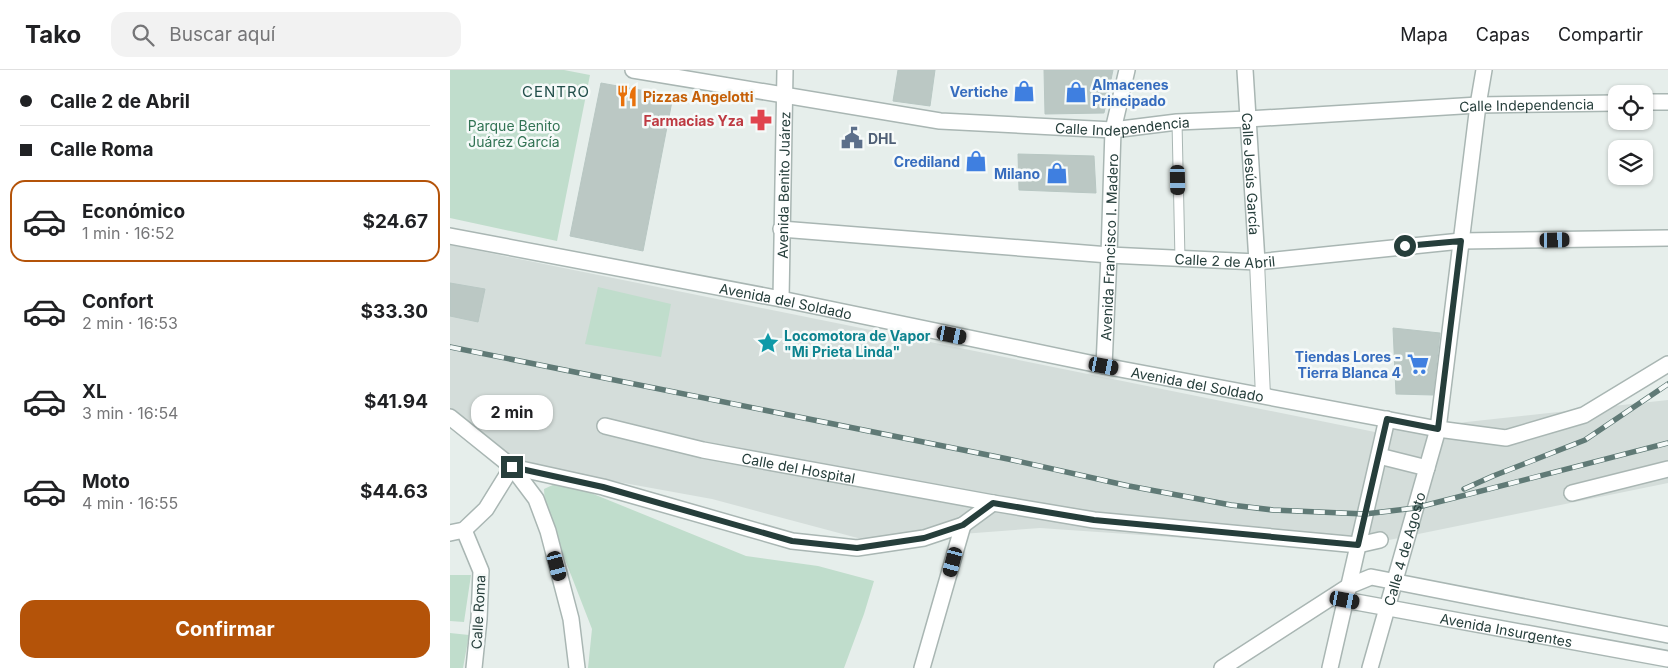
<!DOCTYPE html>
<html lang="es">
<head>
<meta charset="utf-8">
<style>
  body { margin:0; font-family:Inter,sans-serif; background:#f2f2f2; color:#202124; height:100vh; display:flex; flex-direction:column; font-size:19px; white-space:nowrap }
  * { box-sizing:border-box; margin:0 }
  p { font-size:16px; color:#757577 }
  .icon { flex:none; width:28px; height:28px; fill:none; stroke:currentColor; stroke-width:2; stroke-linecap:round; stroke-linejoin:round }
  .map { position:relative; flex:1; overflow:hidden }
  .side { display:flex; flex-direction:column; background:#fff; width:450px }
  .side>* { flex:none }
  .guide { display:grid; align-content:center; height:110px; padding:0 20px; background:#fff }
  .buttons { position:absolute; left:1158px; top:15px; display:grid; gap:10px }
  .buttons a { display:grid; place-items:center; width:45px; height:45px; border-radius:10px; background:#fff; box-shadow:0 1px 4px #0004; font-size:25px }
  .end { position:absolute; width:22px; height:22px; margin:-11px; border:6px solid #263e3b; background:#fff; box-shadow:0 0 0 2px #fff }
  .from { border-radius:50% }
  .bubble { position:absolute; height:35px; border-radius:15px; background:#fff; box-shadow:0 1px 4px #0004; font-size:16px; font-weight:700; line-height:35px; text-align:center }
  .car { position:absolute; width:15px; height:30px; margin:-15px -8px; border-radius:6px; box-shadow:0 0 4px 1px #0007; background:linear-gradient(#222 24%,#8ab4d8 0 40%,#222 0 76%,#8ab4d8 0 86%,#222 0) }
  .guide b { display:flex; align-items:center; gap:18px; height:48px; font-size:19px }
  .guide b+b { border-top:1px solid #e0e0e0 }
  .guide i { width:12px; height:12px; background:#202124 }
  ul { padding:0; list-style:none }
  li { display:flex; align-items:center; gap:15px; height:82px; margin:0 10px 8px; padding:0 10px; border:2px solid transparent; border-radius:15px }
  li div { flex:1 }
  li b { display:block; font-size:19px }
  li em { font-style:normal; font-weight:700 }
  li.selected { border-color:#b45309 }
  li>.icon { width:45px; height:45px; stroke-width:1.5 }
  .action { display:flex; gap:10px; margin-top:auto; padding:10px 20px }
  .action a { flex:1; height:58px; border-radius:15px; background:#b45309; color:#fff; font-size:20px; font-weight:700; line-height:58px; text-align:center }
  header { display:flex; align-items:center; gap:30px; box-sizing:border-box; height:70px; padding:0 25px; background:#fff; border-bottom:1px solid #e0e0e0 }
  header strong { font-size:24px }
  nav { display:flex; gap:28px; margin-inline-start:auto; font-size:18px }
  .search { width:350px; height:45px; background:#f2f2f2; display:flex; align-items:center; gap:12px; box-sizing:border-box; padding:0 18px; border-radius:15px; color:#757577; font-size:19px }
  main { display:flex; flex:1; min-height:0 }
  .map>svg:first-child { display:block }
</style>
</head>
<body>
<header>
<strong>Tako</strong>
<div class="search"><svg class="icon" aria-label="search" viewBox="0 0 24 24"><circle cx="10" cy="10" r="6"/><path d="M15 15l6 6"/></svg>Buscar aquí</div>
<nav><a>Mapa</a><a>Capas</a><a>Compartir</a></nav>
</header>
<main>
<section class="side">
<div class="guide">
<b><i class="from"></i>Calle 2 de Abril</b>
<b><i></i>Calle Roma</b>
</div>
<ul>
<li class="selected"><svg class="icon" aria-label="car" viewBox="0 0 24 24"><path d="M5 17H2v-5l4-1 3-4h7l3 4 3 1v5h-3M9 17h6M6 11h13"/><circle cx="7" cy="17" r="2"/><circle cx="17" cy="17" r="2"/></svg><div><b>Económico</b><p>1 min · 16:52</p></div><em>$24.67</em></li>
<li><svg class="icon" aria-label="car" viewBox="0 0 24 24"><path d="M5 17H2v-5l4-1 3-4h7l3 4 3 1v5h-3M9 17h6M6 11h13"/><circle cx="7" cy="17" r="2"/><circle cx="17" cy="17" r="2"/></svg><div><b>Confort</b><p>2 min · 16:53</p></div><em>$33.30</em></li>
<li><svg class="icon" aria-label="car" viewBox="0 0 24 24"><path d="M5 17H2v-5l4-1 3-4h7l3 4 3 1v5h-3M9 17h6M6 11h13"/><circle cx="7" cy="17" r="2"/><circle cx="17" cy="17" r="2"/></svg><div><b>XL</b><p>3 min · 16:54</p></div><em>$41.94</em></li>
<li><svg class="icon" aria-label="car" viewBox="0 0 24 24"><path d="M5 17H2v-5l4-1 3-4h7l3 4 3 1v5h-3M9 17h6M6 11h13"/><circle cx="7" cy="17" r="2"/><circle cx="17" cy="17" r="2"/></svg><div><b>Moto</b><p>4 min · 16:55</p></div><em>$44.63</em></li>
</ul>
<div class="action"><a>Confirmar</a></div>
</section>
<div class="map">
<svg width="1218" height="598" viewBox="0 0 1218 598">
  <rect width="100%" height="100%" fill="#e6eeeb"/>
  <path fill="#d4ddda" d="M 0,175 L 925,362 L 1218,330 L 1218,413 L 895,479 L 590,458 L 419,471 L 262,429 L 69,394 L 0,348 Z"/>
  <path fill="#c0ddcc" d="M 0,0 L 114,0 L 140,5 L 107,171 L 0,148 Z
    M 148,217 L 221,234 L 211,287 L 135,274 Z
    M 107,413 L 136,421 L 296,486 L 368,496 L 424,511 L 414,544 L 394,598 L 138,598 L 142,559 L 95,438 L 94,419 Z
    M 0,505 L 21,505 L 14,552 L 0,551 Z
    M 0,563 L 19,565 L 13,598 L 0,598 Z"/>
  <path fill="#bbc8c4" stroke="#b8c7c3" d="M 448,0 L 485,0 L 480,36 L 443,31 Z
    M 594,0 L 663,0 L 654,43 L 595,44 Z
    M 151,13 L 223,26 L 193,181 L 120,166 Z
    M 568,84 L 644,86 L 646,123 L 569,120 Z
    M 0,213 L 35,219 L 28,252 L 0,246 Z
    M 943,258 L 990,263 L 983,325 L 946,324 Z"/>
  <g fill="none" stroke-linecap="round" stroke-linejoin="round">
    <g stroke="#a9b6b3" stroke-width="11">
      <path id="service" d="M 727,52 L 730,189"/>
    </g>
    <g stroke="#a9b6b3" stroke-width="16">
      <path id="pedestrian" d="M 807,192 L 813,326"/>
    </g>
    <g stroke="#a9b6b3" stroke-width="18">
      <g id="minor">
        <path id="s1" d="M 183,0 L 490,51 L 663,60 L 727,52 L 798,49 L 1028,35 L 1166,33"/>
        <path id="s2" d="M 795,0 L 807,192"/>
        <path d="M 1194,32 L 1218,32"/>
        <path id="s3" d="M 331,159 L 659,185 L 807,192 L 1011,171 L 1218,168"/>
        <path id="s4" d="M 331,229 L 335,0"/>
        <path id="s5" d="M 654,296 L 659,185 L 663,60 L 677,0"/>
        <path d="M 0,347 L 62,397 L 86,429 L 98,461 L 121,549 L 127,598"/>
        <path id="s6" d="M 155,356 L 253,380 L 543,433 L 644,450 L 908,475 L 930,470"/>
        <path d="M 988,359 L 1056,368 L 1134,345 L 1218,294"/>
        <path d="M 929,386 L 977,398"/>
        <path d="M 62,397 L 153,417 L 342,471 L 407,478 L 474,468 L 513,455 L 543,433"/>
        <path d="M 1122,423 L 1218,399"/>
        <path d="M 14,460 L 31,501 L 29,549 L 24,598"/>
        <path d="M 0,463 L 14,460 L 36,439 L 62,397"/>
        <path id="s7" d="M 895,530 L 1218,589"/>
        <path d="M 472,598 L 513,455"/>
        <path d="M 772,598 L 899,516 L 921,507 L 1218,565"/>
        <path d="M 880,598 L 937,349"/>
        <path id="s8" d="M 920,598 L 988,359 L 1028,35 L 1034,0"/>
      </g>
    </g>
    <g stroke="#a9b6b3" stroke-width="18">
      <g id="tertiary">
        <path id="s9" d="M 0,166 L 331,229 L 654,296 L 988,359"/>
      </g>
    </g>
    <use href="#service" stroke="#fff" stroke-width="9"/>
    <use href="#pedestrian" stroke="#fff" stroke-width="14"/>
    <use href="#minor" stroke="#fff" stroke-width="15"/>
    <use href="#tertiary" stroke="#fff" stroke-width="15"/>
    <g stroke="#607a76" stroke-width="5.5">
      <path id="rail" d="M 0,277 L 558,389 L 679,416 L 781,435 L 823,440 L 915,444 L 965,438 L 1218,373
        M 1014,419 L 1043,406 L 1135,370 L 1218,314"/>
    </g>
    <use href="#rail" stroke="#f6faf9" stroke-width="4" stroke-dasharray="11" stroke-linecap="butt"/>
  </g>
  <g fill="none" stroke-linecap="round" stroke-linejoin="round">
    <path stroke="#263e3b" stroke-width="6" d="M 62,397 L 153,417 L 342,471 L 407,478 L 474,468 L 513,455 L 543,433 L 644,450 L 908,475 L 937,349 L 988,359 L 1011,171 L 955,176"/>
  </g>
  <defs>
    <g id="shop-bare" transform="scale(1.725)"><path d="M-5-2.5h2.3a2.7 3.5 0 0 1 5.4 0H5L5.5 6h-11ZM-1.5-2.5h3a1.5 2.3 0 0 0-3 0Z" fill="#3f7fe0" stroke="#f6faf9" stroke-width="2.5" paint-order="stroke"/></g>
    <g id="restaurant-bare" transform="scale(1.725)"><path d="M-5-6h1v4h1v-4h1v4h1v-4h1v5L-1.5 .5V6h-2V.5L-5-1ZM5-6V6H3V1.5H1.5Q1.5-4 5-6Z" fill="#e8710a" stroke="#f6faf9" stroke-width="2.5" paint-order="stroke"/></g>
    <g id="pharmacy-bare" transform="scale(1.725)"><path d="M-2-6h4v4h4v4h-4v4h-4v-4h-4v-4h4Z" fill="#e0444e" stroke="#f6faf9" stroke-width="2.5" paint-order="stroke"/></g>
    <g id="civic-bare" transform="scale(1.725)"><path d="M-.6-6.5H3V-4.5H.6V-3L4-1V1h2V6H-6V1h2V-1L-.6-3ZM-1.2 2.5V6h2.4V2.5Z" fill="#5c6f8a" stroke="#f6faf9" stroke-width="2.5" paint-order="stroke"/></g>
    <g id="sight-bare" transform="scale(1.725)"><path d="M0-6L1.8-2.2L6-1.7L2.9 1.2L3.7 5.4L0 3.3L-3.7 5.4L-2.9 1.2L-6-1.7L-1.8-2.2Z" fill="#0f9aa8" stroke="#f6faf9" stroke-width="2.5" paint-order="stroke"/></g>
    <g id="supermarket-bare" transform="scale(1.725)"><path d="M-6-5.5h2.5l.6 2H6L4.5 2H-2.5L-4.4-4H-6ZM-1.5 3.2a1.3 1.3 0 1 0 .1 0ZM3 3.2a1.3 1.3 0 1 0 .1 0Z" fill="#3f7fe0" stroke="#f6faf9" stroke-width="2.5" paint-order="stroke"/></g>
  </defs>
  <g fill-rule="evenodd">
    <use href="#shop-bare" x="574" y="21"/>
    <use href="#shop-bare" x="626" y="22"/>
    <use href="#restaurant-bare" x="177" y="26"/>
    <use href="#pharmacy-bare" x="311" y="50"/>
    <use href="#civic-bare" x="402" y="68"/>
    <use href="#shop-bare" x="526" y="91"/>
    <use href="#shop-bare" x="607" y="103"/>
    <use href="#sight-bare" x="318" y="273"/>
    <use href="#supermarket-bare" x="968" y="294"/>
  </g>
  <g text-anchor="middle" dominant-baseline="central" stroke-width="5" stroke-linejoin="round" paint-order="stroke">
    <g font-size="14" font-weight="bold" fill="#366cbe" stroke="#f6faf9" text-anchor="end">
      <text x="642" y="14" text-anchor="start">Almacenes<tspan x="642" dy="16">Principado</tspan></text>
      <text x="558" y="21">Vertiche</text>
      <text x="510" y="91">Crediland</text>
      <text x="590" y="103">Milano</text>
      <text x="951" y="286">Tiendas Lores -<tspan x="951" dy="16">Tierra Blanca 4</tspan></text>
    </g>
    <g font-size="14" font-weight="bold" fill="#c56008" stroke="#f6faf9" text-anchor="start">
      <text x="193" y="26">Pizzas Angelotti</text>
    </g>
    <g font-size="14" fill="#263e3b" stroke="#f6faf9">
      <text stroke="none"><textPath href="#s1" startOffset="899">Calle Independencia</textPath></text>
      <text stroke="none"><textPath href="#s1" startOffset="494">Calle Independencia</textPath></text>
      <text stroke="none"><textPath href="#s2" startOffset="104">Calle Jesús García</textPath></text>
      <text stroke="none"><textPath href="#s4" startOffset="114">Avenida Benito Juárez</textPath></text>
      <text stroke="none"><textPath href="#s5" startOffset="119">Avenida Francisco I. Madero</textPath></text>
      <text stroke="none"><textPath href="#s3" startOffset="445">Calle 2 de Abril</textPath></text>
      <text stroke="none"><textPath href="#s9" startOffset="342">Avenida del Soldado</textPath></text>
      <text stroke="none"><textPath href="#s9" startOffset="762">Avenida del Soldado</textPath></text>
      <text stroke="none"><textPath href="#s6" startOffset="198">Calle del Hospital</textPath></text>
      <text stroke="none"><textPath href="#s8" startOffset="124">Calle 4 de Agosto</textPath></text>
      <text transform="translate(28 542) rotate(-87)">Calle Roma</text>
      <text stroke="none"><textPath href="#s7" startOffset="164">Avenida Insurgentes</textPath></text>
    </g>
    <g font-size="14" font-weight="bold" fill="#be3a42" stroke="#f6faf9" text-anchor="end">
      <text x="294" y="50">Farmacias Yza</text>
    </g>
    <g font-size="14" fill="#327354" stroke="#f6faf9">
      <text x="64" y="55">Parque Benito<tspan x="64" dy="16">Juárez García</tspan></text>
    </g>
    <g font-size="14" font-weight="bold" fill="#4e5e75" stroke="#f6faf9" text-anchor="start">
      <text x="418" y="68">DHL</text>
    </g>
    <g font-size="14" font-weight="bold" fill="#0d838f" stroke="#f6faf9" text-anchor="start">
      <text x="334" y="265">Locomotora de Vapor<tspan x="334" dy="16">"Mi Prieta Linda"</tspan></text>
    </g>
    <g font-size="15" letter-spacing="1" fill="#234f4b" stroke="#f6faf9">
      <text x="106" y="21">CENTRO</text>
    </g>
  </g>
</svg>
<div class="buttons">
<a><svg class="icon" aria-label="locate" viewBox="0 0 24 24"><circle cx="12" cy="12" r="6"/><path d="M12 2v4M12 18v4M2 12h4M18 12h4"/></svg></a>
<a><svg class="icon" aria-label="layers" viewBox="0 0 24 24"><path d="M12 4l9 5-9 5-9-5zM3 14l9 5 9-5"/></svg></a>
</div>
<i class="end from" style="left:955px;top:176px"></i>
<i class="end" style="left:62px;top:397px"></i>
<div class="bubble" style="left:21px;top:325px;width:82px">2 min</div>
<i class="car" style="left:728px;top:110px;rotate:179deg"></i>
<i class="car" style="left:1105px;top:170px;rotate:89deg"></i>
<i class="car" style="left:502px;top:265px;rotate:102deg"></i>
<i class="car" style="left:654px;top:296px;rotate:101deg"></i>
<i class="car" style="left:503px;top:492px;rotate:195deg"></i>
<i class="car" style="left:107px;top:496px;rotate:165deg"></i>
<i class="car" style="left:895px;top:530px;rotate:101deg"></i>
</div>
</main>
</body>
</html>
